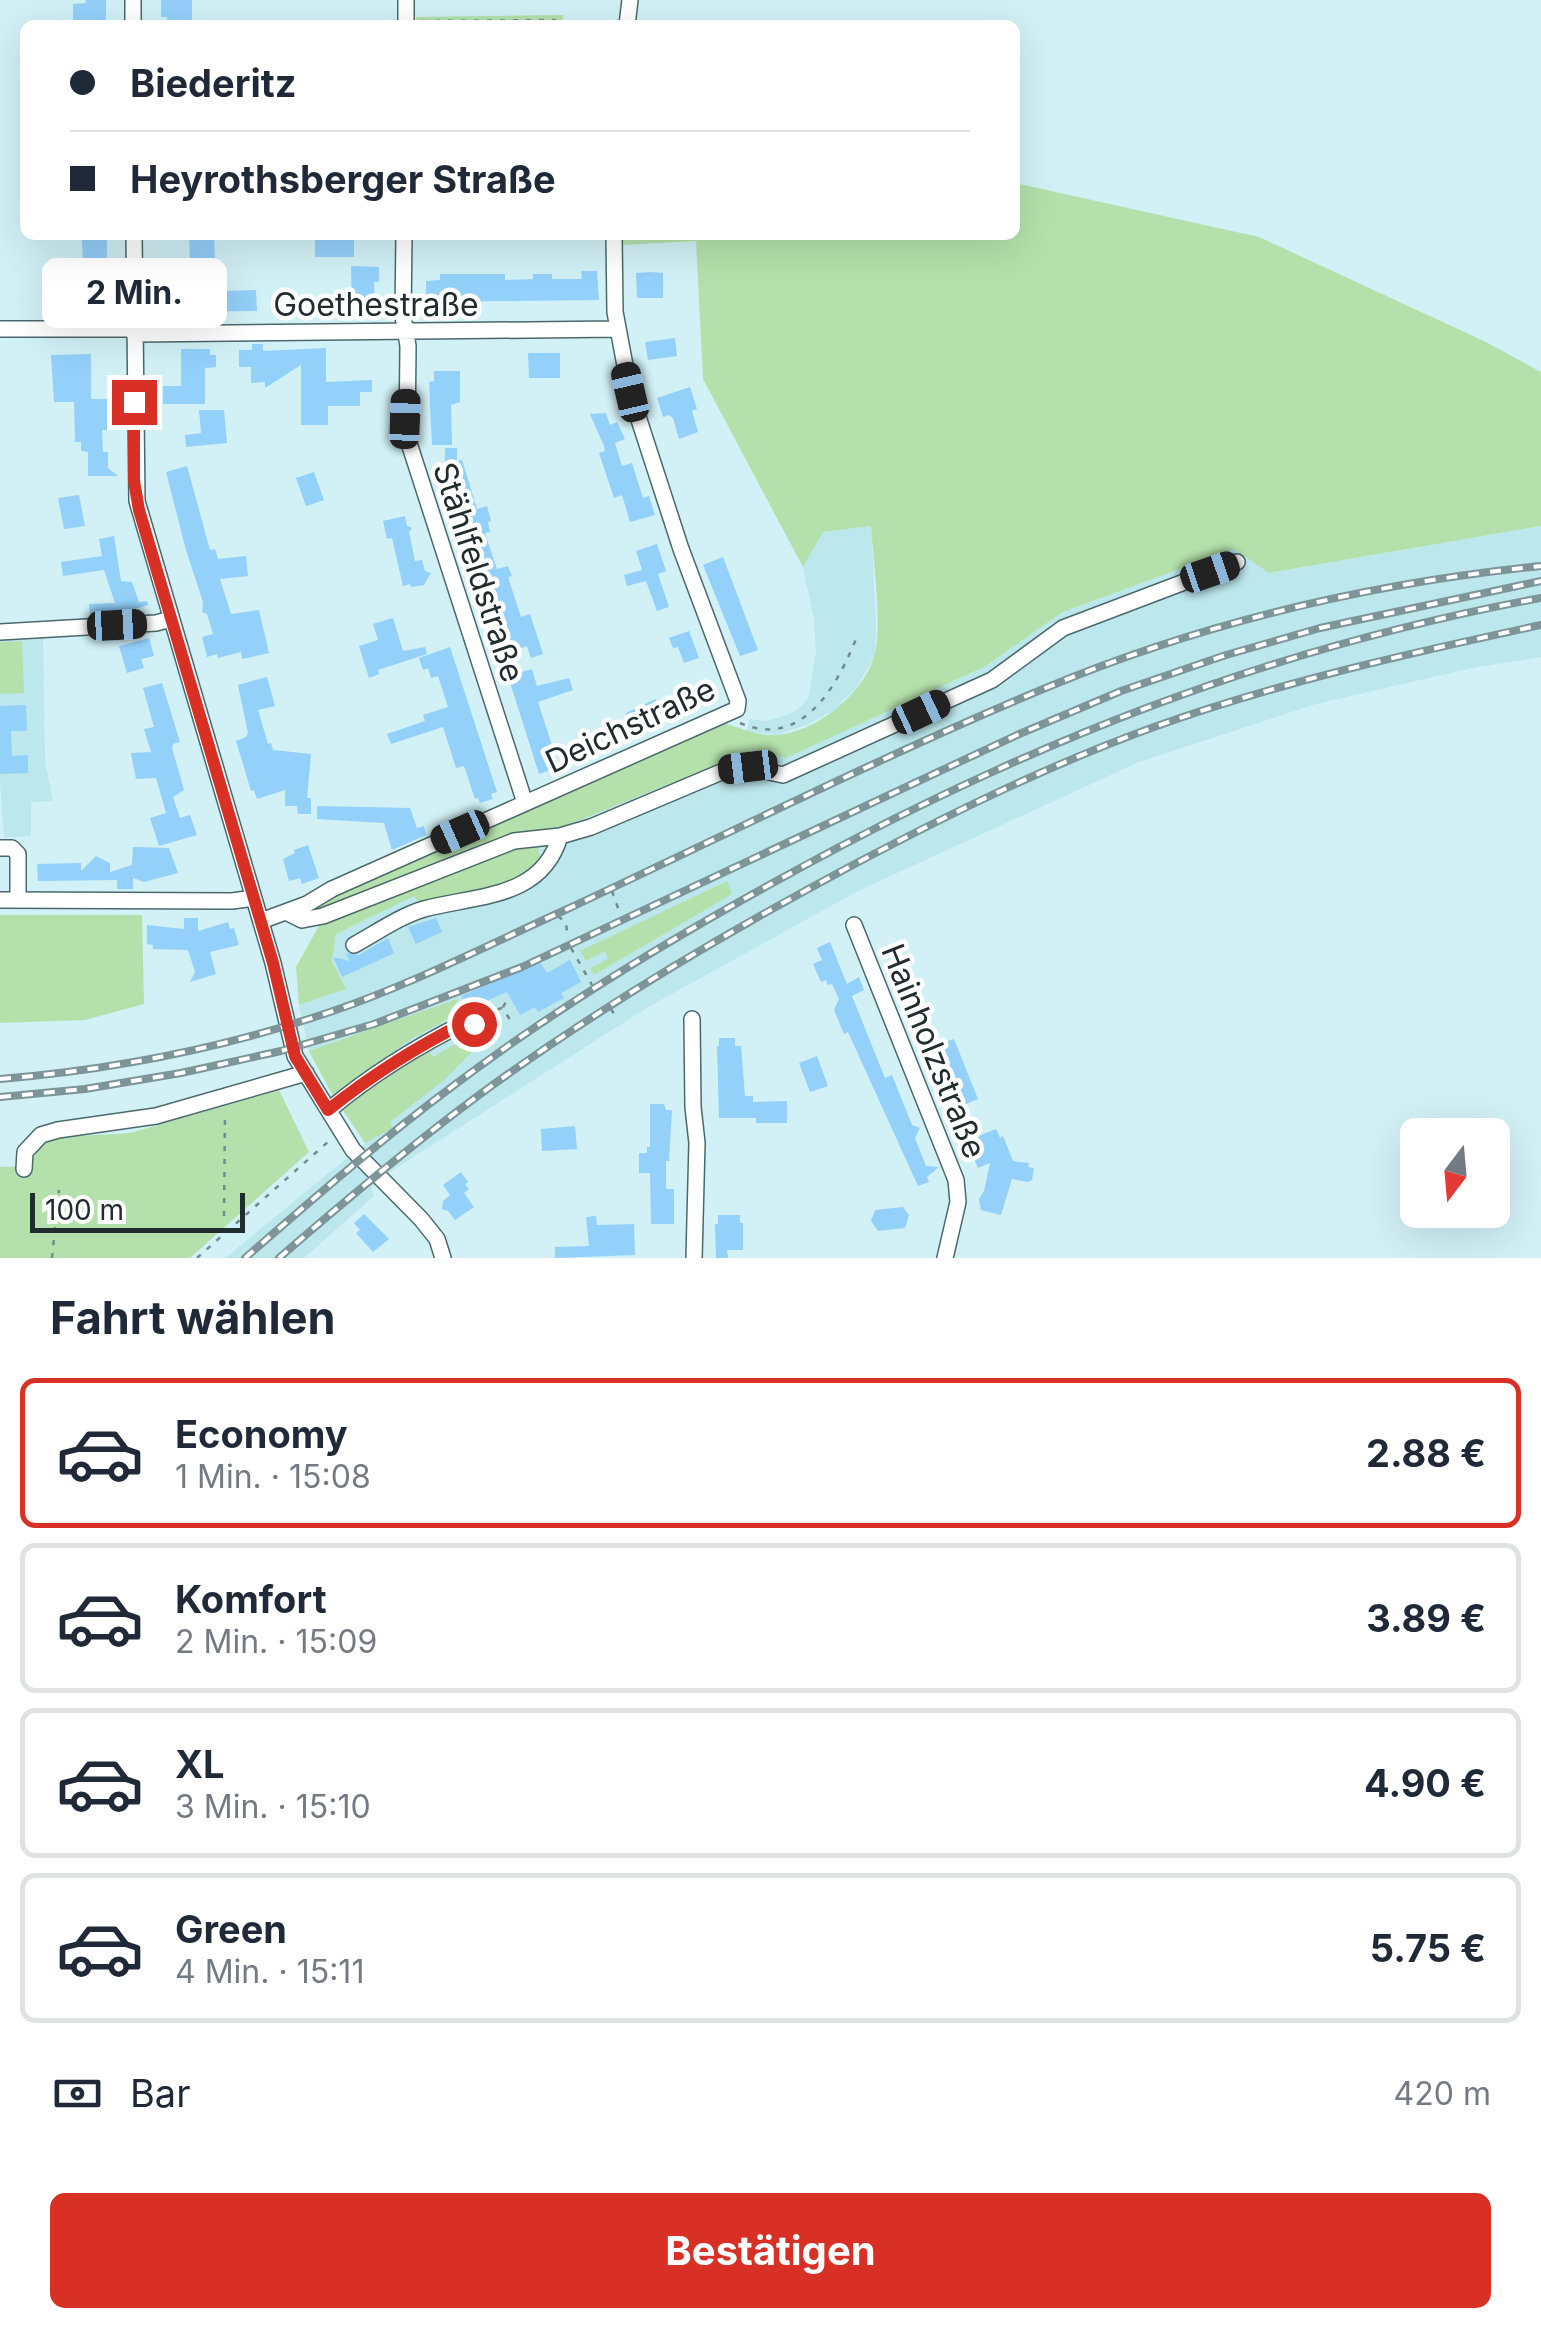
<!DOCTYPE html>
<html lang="de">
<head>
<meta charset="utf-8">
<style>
  body { margin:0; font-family:Inter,sans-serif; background:#f2f2f3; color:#1f2937; height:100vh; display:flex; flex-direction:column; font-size:38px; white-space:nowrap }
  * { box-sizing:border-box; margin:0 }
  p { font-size:32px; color:#747a83 }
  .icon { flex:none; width:55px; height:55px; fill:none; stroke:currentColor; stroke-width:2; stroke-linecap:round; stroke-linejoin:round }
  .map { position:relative; height:1258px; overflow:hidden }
  .drawer { display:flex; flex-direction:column; background:#fff; flex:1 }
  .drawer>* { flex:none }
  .hud { position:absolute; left:20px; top:20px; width:1000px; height:220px; border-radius:15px; box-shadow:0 10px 40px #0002; display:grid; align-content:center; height:220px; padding:0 50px; background:#fff }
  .needle { width:65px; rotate:196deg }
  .controls { position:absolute; left:1400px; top:1118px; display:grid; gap:20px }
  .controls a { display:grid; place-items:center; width:110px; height:110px; border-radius:15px; background:#fff; box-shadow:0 10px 40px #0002; font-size:50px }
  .scale { position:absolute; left:30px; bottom:25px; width:215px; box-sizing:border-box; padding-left:10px; border:5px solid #202c2e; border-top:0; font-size:28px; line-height:35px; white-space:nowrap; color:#202c2e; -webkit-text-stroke:8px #fff; paint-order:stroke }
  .end { position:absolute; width:45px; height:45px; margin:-22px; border:12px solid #d93025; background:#fff; box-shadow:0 0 0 5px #fff }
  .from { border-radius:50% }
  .bubble { position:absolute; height:70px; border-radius:15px; background:#fff; box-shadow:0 10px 40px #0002; font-size:32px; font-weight:700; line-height:70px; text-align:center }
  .car { position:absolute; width:30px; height:60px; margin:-30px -15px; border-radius:12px; box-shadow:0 0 8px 2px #0007; background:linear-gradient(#222 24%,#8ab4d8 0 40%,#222 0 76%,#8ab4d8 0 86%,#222 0) }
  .hud b { display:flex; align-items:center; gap:35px; height:95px; font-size:38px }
  .hud b+b { border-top:2px solid #e0e1e3 }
  .hud i { width:25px; height:25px; background:#1f2937 }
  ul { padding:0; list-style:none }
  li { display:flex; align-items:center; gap:30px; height:150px; margin:0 20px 15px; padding:0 30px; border:5px solid #e0e1e3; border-radius:15px }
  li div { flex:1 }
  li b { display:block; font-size:38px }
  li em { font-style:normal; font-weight:700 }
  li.selected { border-color:#d93025 }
  li>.icon { width:90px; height:90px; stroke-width:1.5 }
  h2 { padding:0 50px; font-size:45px; line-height:120px }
  .pay { display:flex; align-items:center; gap:25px; height:110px; padding:0 50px; font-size:38px }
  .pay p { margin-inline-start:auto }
  .cta { display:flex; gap:20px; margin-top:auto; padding:20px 50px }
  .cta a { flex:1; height:115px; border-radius:15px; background:#d93025; color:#fff; font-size:40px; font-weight:700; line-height:115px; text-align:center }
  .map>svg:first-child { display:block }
</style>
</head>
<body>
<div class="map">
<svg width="1541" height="1258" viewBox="0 0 1541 1258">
  <rect width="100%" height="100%" fill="#d1f1f6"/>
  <path fill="#bce7ec" d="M 871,526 L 876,626 L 875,656 L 866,671 L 855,689 L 834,710 L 807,725 L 776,735 L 746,731 L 750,719 L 766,721 L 784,716 L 797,710 L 808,699 L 816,652 L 814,620 L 803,567 L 823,532 Z
    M 1541,526 L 1541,657 L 1472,668 L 1316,704 L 1139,762 L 860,890 L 648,1007 L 390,1172 L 371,1188 L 374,1196 L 304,1258 L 225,1258 L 365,1143 L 333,1096 L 309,1051 L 299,1005 L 346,989 L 332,961 L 336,934 L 415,895 L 541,853 L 525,832 L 565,826 L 754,750 L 786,758 L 984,667 L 1063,612 L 1234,549 L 1270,573 Z
    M 43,637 L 45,761 L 53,801 L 31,802 L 31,836 L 4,838 L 0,783 L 0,639 Z"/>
  <path fill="#b4e1ab" d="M 563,15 L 563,25 L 416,25 L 416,17 Z
    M 1015,183 L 1259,237 L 1486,342 L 1541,372 L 1541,526 L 1269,573 L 1234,549 L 1063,612 L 984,667 L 786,758 L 754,750 L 565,826 L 525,832 L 311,916 L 309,910 L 328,897 L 724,723 C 740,728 758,736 776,735 C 815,733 863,694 874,657 C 883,629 873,558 871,526 L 823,532 L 803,567 L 703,379 L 696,241 L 622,245 L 623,235 L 1015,235 Z
    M 22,641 L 24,693 L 0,694 L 0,642 Z
    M 531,844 L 538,848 L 542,861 C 512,892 461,897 421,906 L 414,896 L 336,934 L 332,961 L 346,989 L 299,1005 L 296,967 L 321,922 L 511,845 Z
    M 727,881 L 732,894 L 594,975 L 590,968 L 608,959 L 605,951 L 586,961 L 580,951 Z
    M 0,915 L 142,915 L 144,1004 L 85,1020 L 0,1023 Z
    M 457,999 L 463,1011 L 411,1039 L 333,1096 L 309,1051 Z
    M 464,1039 L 472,1052 L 443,1081 L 390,1122 L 393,1128 L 365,1143 L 343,1110 L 372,1082 L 427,1048 L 433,1057 Z
    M 279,1090 L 309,1152 L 190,1258 L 0,1258 L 0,1167 L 28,1166 L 45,1138 L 130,1133 Z"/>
  <path fill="#93d0fa" d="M 85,0 L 106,0 L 106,25 L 73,25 L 73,4 L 86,3 Z
    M 161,0 L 192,0 L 192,21 L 167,21 L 167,17 L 161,17 Z
    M 189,235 L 214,235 L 215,262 L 190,263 Z
    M 315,235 L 354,235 L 354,257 L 315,257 Z
    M 107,239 L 107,261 L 99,261 L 99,265 L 83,266 L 82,240 Z
    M 351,266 L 379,267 L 379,282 L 374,282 L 375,309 L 352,310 Z
    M 581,271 L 597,271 L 599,300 L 426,302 L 426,281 L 440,280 L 440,274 L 505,274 L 505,280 L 533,279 L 533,274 L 552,274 L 552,279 L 582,279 Z
    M 650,272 L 663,273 L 663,298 L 637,298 L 636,273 Z
    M 162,290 L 180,290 L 180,300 L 222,299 L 222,291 L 256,290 L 257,311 L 162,312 Z
    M 675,338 L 677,356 L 648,360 L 645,342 Z
    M 252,344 L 263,344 L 263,351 L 326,348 L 326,382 L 372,380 L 372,392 L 360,392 L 360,406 L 328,406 L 328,425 L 301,425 L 301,365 L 265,388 L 265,382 L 251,383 L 251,367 L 239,367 L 239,350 L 252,350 Z
    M 181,349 L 210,349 L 210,355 L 216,355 L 216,367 L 205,368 L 205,404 L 163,404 L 163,386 L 181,386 Z
    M 528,353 L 560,353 L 560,378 L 529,378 Z
    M 91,354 L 91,399 L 108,399 L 108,430 L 102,430 L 103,452 L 108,452 L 108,468 L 118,476 L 88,476 L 88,452 L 81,451 L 81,442 L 75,442 L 74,402 L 54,402 L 51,355 Z
    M 434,371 L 460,371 L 460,402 L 451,405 L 452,445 L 432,445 L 429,382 L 434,381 Z
    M 690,387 L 697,409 L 692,411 L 698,432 L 679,439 L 673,418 L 669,415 L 663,417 L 657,398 Z
    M 199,410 L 224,410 L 227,443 L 186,447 L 185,435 L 201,433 Z
    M 606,413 L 610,425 L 617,422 L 625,439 L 615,443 L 622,466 L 632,463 L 643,498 L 649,496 L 655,515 L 630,522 L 622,495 L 614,498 L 599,453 L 605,451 L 604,446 L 590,414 Z
    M 445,448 L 457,448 L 457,461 L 462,460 L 477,509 L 487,506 L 491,521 L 488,522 L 490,532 L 485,533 L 497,569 L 508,566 L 512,576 L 508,577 L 521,617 L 530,614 L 543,654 L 531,658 L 527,646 L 509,652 L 508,648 L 499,648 L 487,606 L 480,602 L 483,595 L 440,465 L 445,464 Z
    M 187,466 L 210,550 L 215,549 L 218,559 L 246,556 L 248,576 L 220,579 L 231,614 L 259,610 L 269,653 L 242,659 L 241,652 L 218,658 L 217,654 L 207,657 L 202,637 L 213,634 L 207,614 L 202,612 L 203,602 L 186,550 L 166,472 Z
    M 314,472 L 324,500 L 306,506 L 296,478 Z
    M 79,495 L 85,526 L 64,529 L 58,498 Z
    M 405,516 L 407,526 L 412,528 L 409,532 L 415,561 L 422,560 L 425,571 L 431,573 L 424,585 L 411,587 L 410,584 L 403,586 L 392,538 L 387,539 L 383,521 Z
    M 114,536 L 121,581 L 132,582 L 139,602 L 147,601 L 148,605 L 120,614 L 90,616 L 89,604 L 115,603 L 104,570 L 63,576 L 61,562 L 102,556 L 99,539 Z
    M 657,544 L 666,571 L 658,574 L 669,607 L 657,611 L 646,581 L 627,586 L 624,575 L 642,570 L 636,551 Z
    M 723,557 L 758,650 L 740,656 L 703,565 Z
    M 393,618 L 403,651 L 425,647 L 427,654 L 378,670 L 379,674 L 369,678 L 359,646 L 378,640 L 373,624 Z
    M 689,631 L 699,658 L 684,663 L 678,647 L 673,648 L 669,638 Z
    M 149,638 L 154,656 L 141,659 L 144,668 L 127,673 L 119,646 Z
    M 450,647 L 497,792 L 491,794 L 493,799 L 480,803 L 478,798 L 475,799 L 464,766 L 456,768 L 443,727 L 391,744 L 387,734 L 425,721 L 423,715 L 448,707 L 438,676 L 431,678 L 428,668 L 423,670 L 419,658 Z
    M 532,669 L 537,686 L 569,678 L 573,690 L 538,702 L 559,767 L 539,774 L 508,676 Z
    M 267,677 L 275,706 L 258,710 L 268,744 L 271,743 L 273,750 L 311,754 L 307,798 L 311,798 L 311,814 L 298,814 L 297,806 L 285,806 L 285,790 L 257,799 L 254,790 L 251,791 L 236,741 L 246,737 L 248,733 L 238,685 Z
    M 162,683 L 180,742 L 173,744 L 172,748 L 184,790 L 173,797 L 180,818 L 190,815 L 197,835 L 159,846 L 150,818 L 166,813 L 156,778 L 136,779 L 131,753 L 151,752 L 144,729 L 154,727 L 143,688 Z
    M 656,699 L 665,719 L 648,727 L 645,722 L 633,728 L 626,713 Z
    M 26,705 L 27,731 L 11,731 L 12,756 L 28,755 L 28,773 L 0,774 L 0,706 Z
    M 317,806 L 410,808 L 417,828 L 424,826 L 426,835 L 392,850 L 384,823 L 317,819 Z
    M 308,845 L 319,878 L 302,884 L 300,878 L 289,881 L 283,859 L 295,853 L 294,850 Z
    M 133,847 L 169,848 L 178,873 L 144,882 L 133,878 L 133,889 L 117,889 L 117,880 L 38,881 L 37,864 L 81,863 L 81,871 L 96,856 L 110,863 L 110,872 L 132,865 Z
    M 184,918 L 198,918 L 198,931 L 228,922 L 230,929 L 234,928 L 239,945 L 210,952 L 216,974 L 190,982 L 195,972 L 188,950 L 153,949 L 153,945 L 147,944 L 147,925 L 184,929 Z
    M 436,918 L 442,932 L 416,944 L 408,927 Z
    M 388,938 L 394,953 L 342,977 L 333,957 L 350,961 L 346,953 L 359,955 Z
    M 830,942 L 847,984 L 859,977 L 864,990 L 852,996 L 885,1078 L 892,1075 L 912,1125 L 920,1128 L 915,1138 L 926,1166 L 939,1167 L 927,1177 L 929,1182 L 918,1186 L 848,1032 L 844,1034 L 834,1010 L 839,999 L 832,984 L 828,985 L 826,980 L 821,982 L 813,964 L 822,960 L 817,948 Z
    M 570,960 L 581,982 L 561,993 L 564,998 L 538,1012 L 535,1007 L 520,1015 L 507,992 L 468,1009 L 461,996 L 540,962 L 547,973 Z
    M 719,1038 L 735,1038 L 735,1046 L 741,1046 L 745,1096 L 753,1096 L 753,1102 L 787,1101 L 787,1123 L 756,1123 L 756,1118 L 719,1118 L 717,1046 L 719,1046 Z
    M 954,1039 L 978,1099 L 954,1109 L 946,1095 L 953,1088 L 945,1067 L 938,1069 L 928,1048 Z
    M 817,1056 L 828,1086 L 810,1092 L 799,1063 Z
    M 650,1104 L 664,1104 L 666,1110 L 672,1110 L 669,1161 L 666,1161 L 666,1189 L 674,1189 L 674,1224 L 651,1224 L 650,1173 L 639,1173 L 639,1153 L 647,1153 L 647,1147 L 650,1147 Z
    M 575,1126 L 577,1149 L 542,1151 L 541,1129 Z
    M 996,1129 L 1000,1138 L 1003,1136 L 1013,1161 L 1029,1163 L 1028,1167 L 1034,1168 L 1032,1180 L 1028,1182 L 1012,1179 L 1001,1215 L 981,1210 L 979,1199 L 984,1191 L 990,1163 L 978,1168 L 966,1141 Z
    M 461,1172 L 468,1182 L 465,1184 L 469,1189 L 464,1193 L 474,1207 L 455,1220 L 448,1211 L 442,1209 L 443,1201 L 450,1195 L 443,1185 Z
    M 903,1207 L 909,1215 L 905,1228 L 878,1231 L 871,1221 L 875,1210 Z
    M 364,1214 L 389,1239 L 373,1252 L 356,1233 L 360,1230 L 354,1223 Z
    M 718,1215 L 740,1215 L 740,1223 L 743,1223 L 743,1250 L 727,1250 L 728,1258 L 716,1258 L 715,1224 L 718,1224 Z
    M 596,1216 L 597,1225 L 634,1224 L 635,1255 L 555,1258 L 555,1247 L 589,1246 L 586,1217 Z"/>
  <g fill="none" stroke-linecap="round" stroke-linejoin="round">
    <g stroke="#4b686c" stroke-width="18">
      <path id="minor" d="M 133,0 L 133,25
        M 406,25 L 406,0
        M 627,25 L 630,0
        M 134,235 L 137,501 L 273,963 L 295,1056 L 353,1150 L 421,1219 L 437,1239 L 443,1258
        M 404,235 L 403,316 L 408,346 L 407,437 L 525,803
        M 0,329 L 134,329
        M 134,334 L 617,329
        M 0,632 L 156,623 L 171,619
        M 0,848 L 12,848 L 18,854 L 18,900
        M 0,900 L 232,901 L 254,898
        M 286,912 L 302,920 L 323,916 L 514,841 L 560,836 L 591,827 L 726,770 L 748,767 L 783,775 L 992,680 L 1063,628 L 1237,562
        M 261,921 L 307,904 L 332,889 L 737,709 L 738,701 L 681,549 L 630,392 L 615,312 L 614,235
        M 854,925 L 956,1180 L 958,1202 L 945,1258
        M 354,945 C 376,933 400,916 424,909 C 477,895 542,899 560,836
        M 692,1019 L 693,1107 L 697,1143 L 694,1258
        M 329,1110 C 373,1073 419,1045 470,1020 L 474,1024
        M 24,1169 L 25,1152 L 41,1135 L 58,1130 L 156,1116 L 306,1073"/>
    </g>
    <path stroke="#748a8d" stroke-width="2.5" stroke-dasharray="5 8" stroke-linecap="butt" d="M 422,21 L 555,20 L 555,25
      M 740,723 C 802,750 837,686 856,639
      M 612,891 L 618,908
      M 558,916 L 566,923 L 567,932
      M 571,948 L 592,985
      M 503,1007 L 510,996
      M 611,1009 L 618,1020
      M 485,1013 L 502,1008 L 511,1021
      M 224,1216 L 225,1113
      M 52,1258 L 59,1190
      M 197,1258 L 329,1141"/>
    <use href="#minor" stroke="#fff" stroke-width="15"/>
    <g stroke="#7d9498" stroke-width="8">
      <path id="rail" d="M 0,1079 C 111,1070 224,1048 330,1012 C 410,985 486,946 563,911 C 724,836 884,755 1048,687 C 1205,622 1372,583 1541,566
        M 0,1097 L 85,1089 L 181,1073 L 281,1051 L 374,1024 L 522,967 L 1017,735 L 1121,691 L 1226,655 L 1320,628 L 1541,581
        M 245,1258 C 312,1200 378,1142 449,1089 C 553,1010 665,942 780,879 C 1022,745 1268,648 1541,598
        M 279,1258 C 347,1199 417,1140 490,1087 C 605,1004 727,932 851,866 C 949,814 1049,765 1154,727 C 1280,682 1410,653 1541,625"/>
    </g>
    <use href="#rail" stroke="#fff" stroke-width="4" stroke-dasharray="11" stroke-linecap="butt"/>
  </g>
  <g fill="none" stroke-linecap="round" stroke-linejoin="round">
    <path stroke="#d93025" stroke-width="12" d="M 134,402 L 134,481 L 139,510 L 273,963 L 295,1056 L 328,1110 C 373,1074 419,1045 470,1020 L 474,1024"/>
  </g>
  <g text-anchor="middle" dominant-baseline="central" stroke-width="9" stroke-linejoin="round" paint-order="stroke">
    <g font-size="32" fill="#202c2e" stroke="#fff">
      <text x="376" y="304">Goethestraße</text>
      <text transform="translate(479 572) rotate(72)">Stählfeldstraße</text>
      <text transform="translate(630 725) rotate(-25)">Deichstraße</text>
      <text transform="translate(934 1051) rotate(68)">Hainholzstraße</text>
    </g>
  </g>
</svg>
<div class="controls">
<a><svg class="needle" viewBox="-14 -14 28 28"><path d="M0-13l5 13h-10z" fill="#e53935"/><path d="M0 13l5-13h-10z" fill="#747a83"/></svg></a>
</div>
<div class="scale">100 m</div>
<i class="end from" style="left:474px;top:1024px"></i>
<i class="end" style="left:134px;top:402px"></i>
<div class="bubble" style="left:42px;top:258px;width:185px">2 Min.</div>
<i class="car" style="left:630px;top:392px;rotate:347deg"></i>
<i class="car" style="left:405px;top:419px;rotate:2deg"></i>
<i class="car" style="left:1210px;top:572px;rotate:71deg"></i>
<i class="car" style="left:117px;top:625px;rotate:87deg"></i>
<i class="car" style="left:921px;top:712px;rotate:65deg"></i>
<i class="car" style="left:748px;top:767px;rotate:263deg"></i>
<i class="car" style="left:460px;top:832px;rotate:246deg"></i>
<div class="hud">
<b><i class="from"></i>Biederitz</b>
<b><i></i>Heyrothsberger Straße</b>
</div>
</div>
<section class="drawer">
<h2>Fahrt wählen</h2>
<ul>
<li class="selected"><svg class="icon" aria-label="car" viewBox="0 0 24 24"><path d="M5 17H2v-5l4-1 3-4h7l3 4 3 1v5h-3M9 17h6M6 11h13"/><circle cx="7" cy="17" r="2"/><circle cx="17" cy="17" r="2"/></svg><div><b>Economy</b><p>1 Min. · 15:08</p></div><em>2.88 €</em></li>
<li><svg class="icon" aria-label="car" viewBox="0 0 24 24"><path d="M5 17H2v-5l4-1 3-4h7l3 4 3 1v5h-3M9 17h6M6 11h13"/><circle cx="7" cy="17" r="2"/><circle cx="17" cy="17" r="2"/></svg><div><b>Komfort</b><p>2 Min. · 15:09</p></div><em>3.89 €</em></li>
<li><svg class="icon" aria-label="car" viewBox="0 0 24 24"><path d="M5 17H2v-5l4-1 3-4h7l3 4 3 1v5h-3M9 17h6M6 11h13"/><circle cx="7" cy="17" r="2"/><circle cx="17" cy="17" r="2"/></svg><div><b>XL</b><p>3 Min. · 15:10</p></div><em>4.90 €</em></li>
<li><svg class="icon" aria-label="car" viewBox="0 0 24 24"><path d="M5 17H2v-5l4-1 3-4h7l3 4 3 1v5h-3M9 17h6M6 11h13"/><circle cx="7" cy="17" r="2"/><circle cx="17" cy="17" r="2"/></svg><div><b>Green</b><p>4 Min. · 15:11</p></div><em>5.75 €</em></li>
</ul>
<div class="pay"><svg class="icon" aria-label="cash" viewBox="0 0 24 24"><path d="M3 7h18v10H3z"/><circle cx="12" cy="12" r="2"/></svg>Bar<p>420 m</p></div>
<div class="cta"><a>Bestätigen</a></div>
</section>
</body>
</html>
